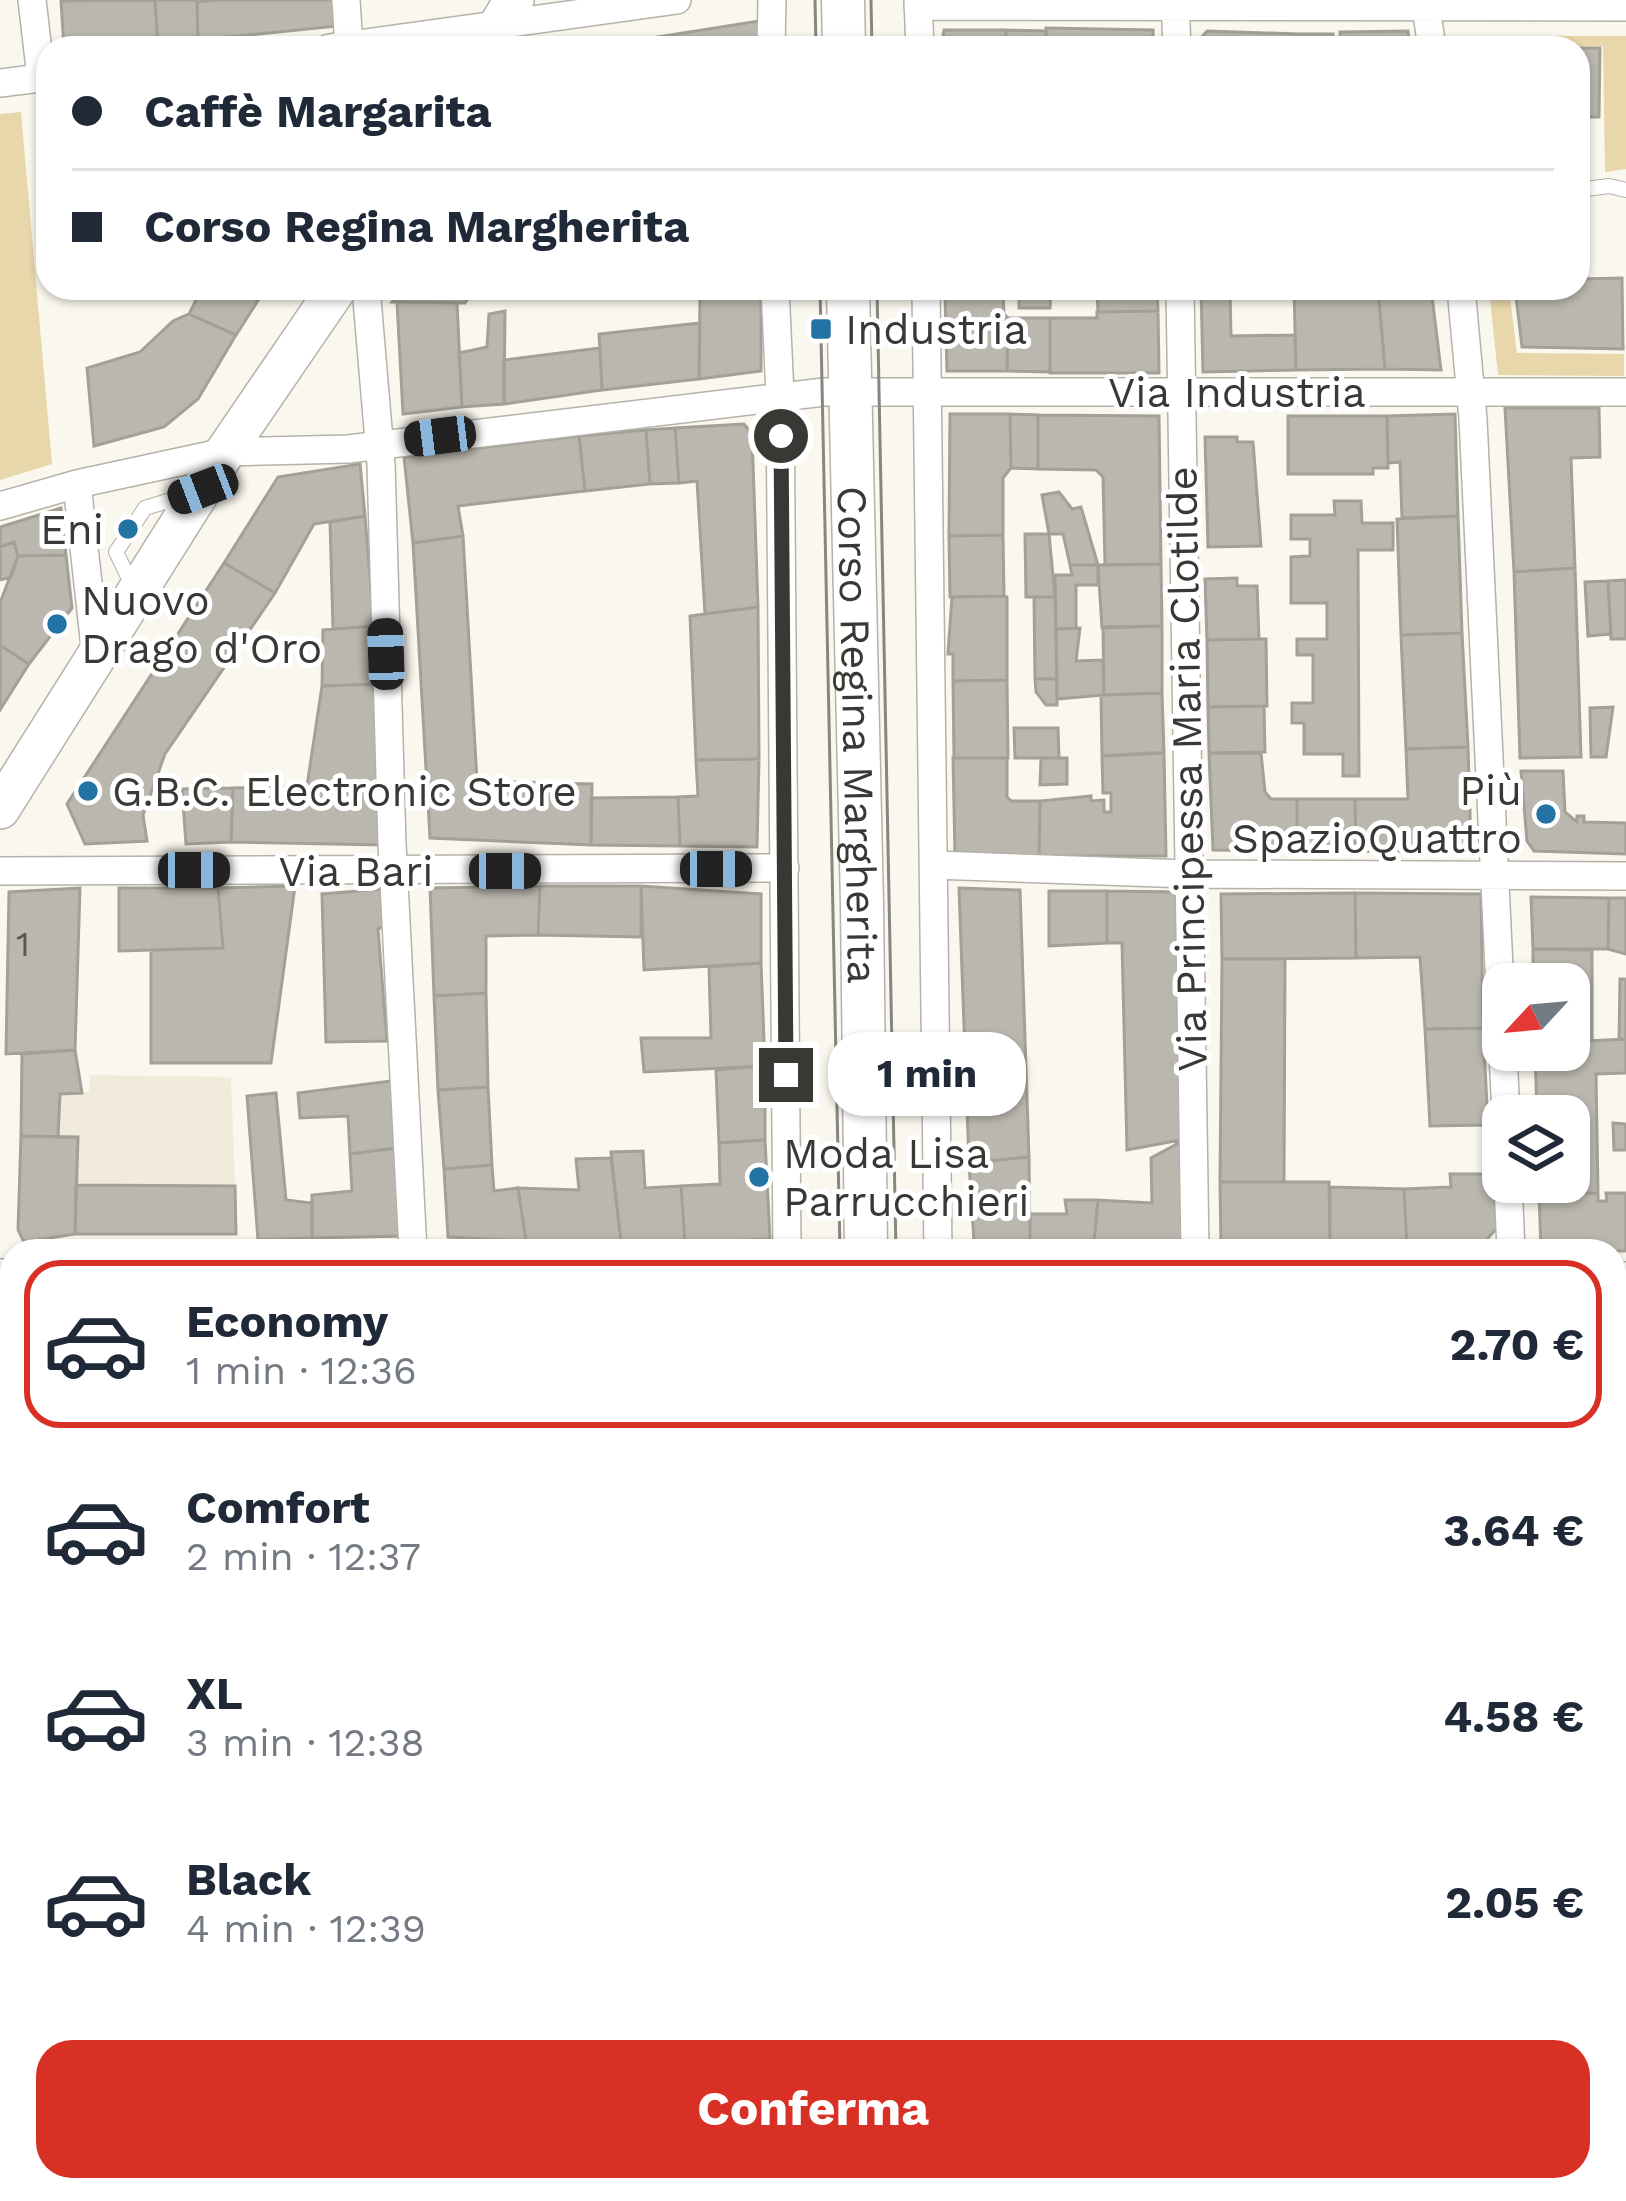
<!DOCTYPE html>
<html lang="it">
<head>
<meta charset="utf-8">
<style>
  body { margin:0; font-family:"Work Sans",sans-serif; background:#f6f6f7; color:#1f2937; height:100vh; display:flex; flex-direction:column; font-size:45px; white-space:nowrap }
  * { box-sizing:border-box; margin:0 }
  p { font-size:39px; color:#747a83 }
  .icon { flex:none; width:66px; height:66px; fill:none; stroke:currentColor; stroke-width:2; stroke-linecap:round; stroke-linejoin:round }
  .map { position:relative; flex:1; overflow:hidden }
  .details { position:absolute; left:0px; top:1239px; width:1626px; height:963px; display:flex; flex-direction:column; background:#fff; border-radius:36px 36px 0 0; box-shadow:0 3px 9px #0004 }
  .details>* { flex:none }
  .top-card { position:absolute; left:36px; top:36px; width:1554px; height:264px; border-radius:36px; box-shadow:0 3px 9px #0004; display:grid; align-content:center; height:264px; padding:0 36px; background:#fff }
  .needle { width:78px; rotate:244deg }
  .controls { position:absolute; left:1482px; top:963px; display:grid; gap:24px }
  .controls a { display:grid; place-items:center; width:108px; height:108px; border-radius:24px; background:#fff; box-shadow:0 3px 9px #0004; font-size:60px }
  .end { position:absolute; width:54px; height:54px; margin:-27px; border:15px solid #3a3835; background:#fff; box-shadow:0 0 0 6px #fff }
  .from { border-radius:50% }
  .bubble { position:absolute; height:84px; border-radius:36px; background:#fff; box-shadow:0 3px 9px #0004; font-size:39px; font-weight:700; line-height:84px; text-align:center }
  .car { position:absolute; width:36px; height:72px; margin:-36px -18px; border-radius:15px; box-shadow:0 0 9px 3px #0007; background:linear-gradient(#222 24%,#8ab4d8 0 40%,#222 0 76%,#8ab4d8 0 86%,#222 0) }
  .top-card b { display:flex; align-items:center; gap:42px; height:114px; font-size:45px }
  .top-card b+b { border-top:3px solid #e0e1e3 }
  .top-card i { width:30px; height:30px; background:#1f2937 }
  ul { padding:21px 0 0; list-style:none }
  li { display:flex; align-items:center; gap:36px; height:168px; margin:0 24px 18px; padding:0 12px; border:6px solid transparent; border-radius:36px }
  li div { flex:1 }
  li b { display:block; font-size:45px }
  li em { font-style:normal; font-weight:700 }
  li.current { border-color:#d93025 }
  li>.icon { width:108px; height:108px; stroke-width:1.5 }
  .action { display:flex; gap:24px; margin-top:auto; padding:24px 36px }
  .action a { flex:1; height:138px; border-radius:36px; background:#d93025; color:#fff; font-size:48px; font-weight:700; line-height:138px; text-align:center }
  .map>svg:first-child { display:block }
</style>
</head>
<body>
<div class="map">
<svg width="1626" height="2201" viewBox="0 0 1626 2201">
  <rect width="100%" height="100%" fill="#faf7ee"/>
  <path fill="#f1ebdc" d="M 90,1075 L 231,1077 L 235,1186 L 154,1186 L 75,1234 L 24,1242 L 18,1230 L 21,1136 L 58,1136 L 60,1094 L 89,1092 Z"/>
  <path fill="#e7d7aa" d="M 1462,36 L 1626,36 L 1626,169 L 1605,172 L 1603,46 L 1463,48 Z
    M 21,112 L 52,464 L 0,480 L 0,114 Z
    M 1509,288 L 1517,353 L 1624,354 L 1624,376 L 1498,375 L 1489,290 Z"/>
  <path fill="#bab7ae" stroke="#a2a097" stroke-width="3" d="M 155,0 L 197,0 L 198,40 L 158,47 Z
    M 155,0 L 158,47 L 64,48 L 61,1 Z
    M 216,0 L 336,0 L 338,26 L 198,40 L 197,2 Z
    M 759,21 L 759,48 L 665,48 L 664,36 Z
    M 1046,28 L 1153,30 L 1153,48 L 1047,48 Z
    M 944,30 L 1006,30 L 1006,48 L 941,48 Z
    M 1006,30 L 1046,31 L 1047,48 L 1006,48 Z
    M 1207,31 L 1298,34 L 1298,48 L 1198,48 L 1198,41 Z
    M 1408,31 L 1410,48 L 1340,48 L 1340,32 Z
    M 1298,34 L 1333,34 L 1333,48 L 1298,48 Z
    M 664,36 L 665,48 L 585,48 Z
    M 1578,48 L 1600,48 L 1599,117 L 1578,117 Z
    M 1622,278 L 1623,349 L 1522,347 L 1515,288 L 1578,288 L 1578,279 Z
    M 202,288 L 266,288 L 236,335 L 189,314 Z
    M 403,288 L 475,288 L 465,303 L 392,302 Z
    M 700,288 L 761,288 L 761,298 L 700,296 Z
    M 945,288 L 1003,288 L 1003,292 L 945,293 Z
    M 1097,288 L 1157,288 L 1158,311 L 1098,312 Z
    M 1201,288 L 1230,288 L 1231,336 L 1295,335 L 1296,370 L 1203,372 Z
    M 1294,288 L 1378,288 L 1385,369 L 1296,370 Z
    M 1378,288 L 1431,288 L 1441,370 L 1385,369 Z
    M 1051,289 L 1050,308 L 1019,308 L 1019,290 Z
    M 1003,292 L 1004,314 L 1008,318 L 1007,371 L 947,371 L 945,293 Z
    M 700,296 L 761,298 L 761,371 L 699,379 Z
    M 397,302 L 457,303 L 462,407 L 403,414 Z
    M 505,311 L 504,404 L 462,407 L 459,353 L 487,347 L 489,314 Z
    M 1158,311 L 1159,373 L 1050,373 L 1050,318 L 1097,318 L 1097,312 Z
    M 189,314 L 236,335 L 198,399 L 164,427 L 94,446 L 87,368 L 140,352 L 173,321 Z
    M 1008,318 L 1050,318 L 1050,372 L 1007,371 Z
    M 700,323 L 699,379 L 602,390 L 599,334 Z
    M 600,348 L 602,390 L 504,404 L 504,360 Z
    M 1505,408 L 1599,408 L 1600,457 L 1571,458 L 1575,568 L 1514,572 Z
    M 950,414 L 1010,414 L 1011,468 L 1003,478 L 1003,535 L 949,536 Z
    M 1010,414 L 1038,415 L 1038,469 L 1011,468 Z
    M 1455,414 L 1458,516 L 1402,518 L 1400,462 L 1388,463 L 1387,416 Z
    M 1038,415 L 1159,416 L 1161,564 L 1105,565 L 1103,477 L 1096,470 L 1038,469 Z
    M 1288,416 L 1387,416 L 1388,468 L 1373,468 L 1373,474 L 1288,474 Z
    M 744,424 L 752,434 L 758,607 L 705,614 L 697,481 L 679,483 L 675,428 Z
    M 675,428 L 679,483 L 650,484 L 646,430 Z
    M 646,430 L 650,484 L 585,491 L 579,436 Z
    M 579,436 L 585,491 L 458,506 L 463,536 L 413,543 L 404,457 Z
    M 1205,437 L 1237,437 L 1237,442 L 1253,442 L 1261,546 L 1208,547 Z
    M 360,464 L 365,516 L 314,524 L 275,593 L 224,563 L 278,477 Z
    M 1059,492 L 1072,509 L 1081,507 L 1098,565 L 1070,565 L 1063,534 L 1049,534 L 1042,495 Z
    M 1334,501 L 1361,501 L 1362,523 L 1393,523 L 1393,550 L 1358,550 L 1359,776 L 1343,776 L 1343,754 L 1304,754 L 1304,723 L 1292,723 L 1292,703 L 1313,703 L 1313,655 L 1297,655 L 1297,639 L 1327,639 L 1327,603 L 1291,603 L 1291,557 L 1310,556 L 1310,539 L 1291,539 L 1291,515 L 1335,515 Z
    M 61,508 L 66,555 L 18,556 L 14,542 L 0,547 L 0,527 Z
    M 365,516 L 374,626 L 333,629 L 330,522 Z
    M 1458,516 L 1462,633 L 1401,635 L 1397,519 Z
    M 1025,534 L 1049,534 L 1055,597 L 1026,597 Z
    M 1003,535 L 1004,596 L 950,597 L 949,536 Z
    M 463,536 L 477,781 L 592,784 L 591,845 L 430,838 L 413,543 Z
    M 14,542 L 18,556 L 11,577 L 0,580 L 0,547 Z
    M 66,555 L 72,608 L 29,664 L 0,645 L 0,603 L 18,556 Z
    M 224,563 L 275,593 L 165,754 L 143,815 L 147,841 L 85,844 L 67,804 Z
    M 1161,564 L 1162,626 L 1102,628 L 1098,565 Z
    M 1070,565 L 1098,565 L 1098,585 L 1076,585 L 1076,628 L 1056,629 L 1055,575 L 1072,575 Z
    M 1575,568 L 1581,757 L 1520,758 L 1514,572 Z
    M 1237,578 L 1237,586 L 1257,586 L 1259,639 L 1207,640 L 1205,579 Z
    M 1626,580 L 1626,639 L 1611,639 L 1608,581 Z
    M 1608,581 L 1611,634 L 1588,636 L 1585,582 Z
    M 1004,596 L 1007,597 L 1007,680 L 953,681 L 953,654 L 948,654 L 952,597 Z
    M 1034,597 L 1055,597 L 1057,679 L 1035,679 Z
    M 758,607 L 759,759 L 696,760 L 690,616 Z
    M 374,626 L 377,684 L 322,686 L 323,630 Z
    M 1162,626 L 1162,693 L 1104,695 L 1103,627 Z
    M 1080,628 L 1076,661 L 1103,660 L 1104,695 L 1057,699 L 1056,629 Z
    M 1462,633 L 1468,747 L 1406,749 L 1401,635 Z
    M 1259,639 L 1266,639 L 1267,706 L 1208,707 L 1207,640 Z
    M 0,645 L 29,664 L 0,710 Z
    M 1035,679 L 1057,679 L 1057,705 L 1046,705 L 1036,692 Z
    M 1007,680 L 1008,758 L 954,758 L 953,681 Z
    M 377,684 L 379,785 L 307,786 L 322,686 Z
    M 1162,693 L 1164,753 L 1102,756 L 1101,695 Z
    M 1264,706 L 1265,752 L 1209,753 L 1208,707 Z
    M 1613,707 L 1606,757 L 1591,757 L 1590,708 Z
    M 1014,728 L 1058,728 L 1059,758 L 1015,758 Z
    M 1468,747 L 1471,845 L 1460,853 L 1356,851 L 1355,799 L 1408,799 L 1406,749 Z
    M 1149,753 L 1164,753 L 1166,856 L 1039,856 L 1040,801 L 1091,796 L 1091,801 L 1104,800 L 1104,812 L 1111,812 L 1111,793 L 1103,793 L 1102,756 Z
    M 1209,753 L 1261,753 L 1265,792 L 1271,799 L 1297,799 L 1297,851 L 1213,850 Z
    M 953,758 L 1007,758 L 1007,797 L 1011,801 L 1040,801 L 1039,856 L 955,854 Z
    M 1041,758 L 1067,758 L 1067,784 L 1040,785 Z
    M 759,759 L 757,847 L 680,846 L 678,797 L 698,796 L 696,760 Z
    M 1521,771 L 1563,771 L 1565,812 L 1577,822 L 1577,816 L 1584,816 L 1584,822 L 1626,823 L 1626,854 L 1534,851 L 1527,841 Z
    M 379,785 L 382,845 L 231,842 L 233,788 Z
    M 233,788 L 231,842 L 186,844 L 182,789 Z
    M 678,797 L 680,846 L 591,845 L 591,798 Z
    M 1297,799 L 1355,799 L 1356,851 L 1297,851 Z
    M 295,886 L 271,1063 L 151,1063 L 151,950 L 223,948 L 218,888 Z
    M 540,886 L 538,935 L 486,936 L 486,993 L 434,996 L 430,888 Z
    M 540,886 L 641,886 L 641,937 L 538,935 Z
    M 641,886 L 761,894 L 761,963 L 644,970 Z
    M 80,888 L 75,1050 L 6,1054 L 9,892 Z
    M 119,888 L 218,888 L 223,948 L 119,951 Z
    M 959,888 L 1020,890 L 1029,1157 L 969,1163 Z
    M 383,889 L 385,926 L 378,929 L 387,1041 L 326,1042 L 322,894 Z
    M 1049,891 L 1107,891 L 1107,943 L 1049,946 Z
    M 1107,891 L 1179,892 L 1186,1139 L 1127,1150 L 1122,943 L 1107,943 Z
    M 1355,893 L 1356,958 L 1222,959 L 1221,894 Z
    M 1355,893 L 1481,894 L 1483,1028 L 1425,1029 L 1420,957 L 1356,958 Z
    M 1531,897 L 1609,898 L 1608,949 L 1533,949 Z
    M 1609,898 L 1626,898 L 1626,954 L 1608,949 Z
    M 1533,949 L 1592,950 L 1592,1041 L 1569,1042 L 1569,984 L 1533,984 Z
    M 1222,959 L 1285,959 L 1284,1182 L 1220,1182 Z
    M 761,963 L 765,1066 L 644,1072 L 641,1038 L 711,1038 L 709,967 Z
    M 1620,979 L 1626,979 L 1626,1039 L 1619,1039 Z
    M 486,993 L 488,1087 L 438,1090 L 434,996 Z
    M 1483,1028 L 1488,1125 L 1430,1126 L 1425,1029 Z
    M 1626,1039 L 1626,1073 L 1596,1074 L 1598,1193 L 1539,1193 L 1539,1182 L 1569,1182 L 1569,1116 L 1537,1116 L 1535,1050 L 1569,1050 L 1569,1042 Z
    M 75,1050 L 82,1093 L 60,1094 L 58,1137 L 21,1136 L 22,1054 Z
    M 765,1066 L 765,1140 L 719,1143 L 716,1070 Z
    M 399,1080 L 404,1147 L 350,1154 L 348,1116 L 300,1118 L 298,1093 Z
    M 488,1087 L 492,1165 L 444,1169 L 438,1090 Z
    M 276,1093 L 286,1200 L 312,1203 L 312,1238 L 258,1240 L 247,1096 Z
    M 1613,1123 L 1626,1124 L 1626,1150 L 1614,1150 Z
    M 21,1136 L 78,1137 L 75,1234 L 24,1242 L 18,1230 Z
    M 1186,1139 L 1184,1244 L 1094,1242 L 1098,1200 L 1152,1203 L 1151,1158 Z
    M 765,1140 L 770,1239 L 685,1243 L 681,1186 L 720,1184 L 719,1143 Z
    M 404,1147 L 406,1236 L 312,1238 L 312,1195 L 352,1191 L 350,1154 Z
    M 643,1151 L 645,1188 L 681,1186 L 685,1243 L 621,1242 L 611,1152 Z
    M 1029,1157 L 1030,1242 L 974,1241 L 969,1163 Z
    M 611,1158 L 621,1242 L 526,1241 L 518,1188 L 579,1190 L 576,1159 Z
    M 492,1165 L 494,1191 L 518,1188 L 526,1241 L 448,1237 L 444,1169 Z
    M 1450,1174 L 1493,1174 L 1497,1228 L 1481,1246 L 1407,1247 L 1404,1189 L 1451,1187 Z
    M 1220,1182 L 1329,1182 L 1330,1246 L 1221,1247 Z
    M 76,1185 L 235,1186 L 236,1234 L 75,1234 Z
    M 1330,1187 L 1404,1189 L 1407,1247 L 1330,1246 Z
    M 1539,1193 L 1598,1193 L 1598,1201 L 1607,1201 L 1606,1193 L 1626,1193 L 1626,1251 L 1541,1251 Z
    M 1065,1200 L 1098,1200 L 1094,1242 L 1030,1242 L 1030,1214 L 1067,1214 Z
    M 0,1317 L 12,1317 L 12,1435 L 0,1435 Z
    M 1614,1335 L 1626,1335 L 1626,1395 L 1614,1395 Z
    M 12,1471 L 12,1554 L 0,1554 L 0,1472 Z
    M 1624,1543 L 1622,1588 L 1614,1587 L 1614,1544 Z
    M 5,1599 L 12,1599 L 11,1690 Z
    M 1614,1625 L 1626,1626 L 1626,1681 L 1614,1680 Z
    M 11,1690 L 12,1743 L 6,1743 L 1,1691 Z
    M 1614,1931 L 1626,1932 L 1626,1989 L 1621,1989 L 1614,1980 Z
    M 1614,2041 L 1626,2042 L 1626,2104 L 1614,2103 Z
    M 37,2190 L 137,2190 L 142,2201 L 38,2201 Z
    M 383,2190 L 435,2190 L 436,2201 L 336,2201 L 336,2195 Z
    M 502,2190 L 635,2190 L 635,2201 L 503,2201 Z
    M 734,2190 L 794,2190 L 795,2201 L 734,2201 Z
    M 985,2190 L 1051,2190 L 1050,2201 L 985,2201 Z
    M 1136,2190 L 1201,2190 L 1201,2201 L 1136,2201 Z
    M 1241,2190 L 1305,2190 L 1305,2201 L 1242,2201 Z
    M 1425,2190 L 1488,2190 L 1488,2201 L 1425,2201 Z
    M 1527,2190 L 1573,2190 L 1573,2201 L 1527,2201 Z"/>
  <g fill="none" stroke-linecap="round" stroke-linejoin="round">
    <g stroke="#b5b2a9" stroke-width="16">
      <path id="lane" d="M 1578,190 L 1609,186 L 1626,190
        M 132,585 L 116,552 L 145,508 L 187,495"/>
    </g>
    <g stroke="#b5b2a9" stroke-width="30">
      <path id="street" d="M 32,0 L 41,77
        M 346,0 L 349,48
        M 918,0 L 920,48
        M 1175,0 L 1177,48
        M 1425,0 L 1432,48
        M 918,6 L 1626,7
        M 329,48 L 677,0
        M 771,48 L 772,0
        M 0,83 L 48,77
        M 366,288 L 381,464 L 392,844 L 413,1251
        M 775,288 L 780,395 L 787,1251
        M 926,288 L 938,1251
        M 1180,288 L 1195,1251
        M 1461,288 L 1473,419 L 1506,1116
        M 77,484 L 96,656
        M 0,506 L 77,484 L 225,452 L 348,449 L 824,392 L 1626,392
        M 934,865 L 1188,874 L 1626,876
        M 0,871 L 785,868
        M 1508,1182 L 1511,1251
        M 1614,1276 L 1626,1276
        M 0,1578 L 12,1578
        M 1614,1607 L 1626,1608
        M 0,2001 L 12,2001
        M 1614,2017 L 1626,2018
        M 0,2101 L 6,2201
        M 466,2190 L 467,2201
        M 817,2190 L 818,2201
        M 959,2190 L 959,2201
        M 1216,2190 L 1216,2201
        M 1506,2201 L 1506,2190"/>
    </g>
    <g stroke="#b5b2a9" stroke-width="42">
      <path id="secondary" d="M 485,48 L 514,0
        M 0,809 L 225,452 L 337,288
        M 0,1279 L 12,1279"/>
    </g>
    <g stroke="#b5b2a9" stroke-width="45">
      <g id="primary">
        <path d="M 843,0 L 844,48"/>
        <path id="s1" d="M 848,288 L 862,904 L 866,1251"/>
        <path d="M 885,2190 L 885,2201"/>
      </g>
    </g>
    <use href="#lane" stroke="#fff" stroke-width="14"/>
    <use href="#street" stroke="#fff" stroke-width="27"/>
    <use href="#secondary" stroke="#fff" stroke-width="39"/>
    <use href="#primary" stroke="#fff" stroke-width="42"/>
    <path stroke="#888680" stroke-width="3" d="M 815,0 L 816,48
      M 871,0 L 872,48
      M 820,288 L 840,1251
      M 877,288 L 896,1251
      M 855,2190 L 855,2201
      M 915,2190 L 915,2201"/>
  </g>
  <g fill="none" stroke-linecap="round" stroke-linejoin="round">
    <path stroke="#3a3835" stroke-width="15" d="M 781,436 L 786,1075"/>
  </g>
  <g fill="#2373a4" stroke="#fff" stroke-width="4.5">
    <rect x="809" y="317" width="24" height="24" rx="6"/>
    <circle cx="128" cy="529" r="12"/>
    <circle cx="57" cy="624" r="12"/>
    <circle cx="88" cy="791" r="12"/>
    <circle cx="1546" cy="814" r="12"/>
    <circle cx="759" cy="1177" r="12"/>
  </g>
  <g text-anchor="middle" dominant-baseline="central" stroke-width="10" stroke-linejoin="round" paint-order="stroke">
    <g font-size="36" fill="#5a5853">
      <text x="23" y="944">1</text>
    </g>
    <g font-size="42" fill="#3a3835" stroke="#fff" text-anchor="start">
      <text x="845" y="329">Industria</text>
      <text x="104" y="529" text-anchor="end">Eni</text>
      <text x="81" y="600">Nuovo<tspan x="81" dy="48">Drago d'Oro</tspan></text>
      <text x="1522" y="790" text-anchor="end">Più<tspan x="1522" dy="48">SpazioQuattro</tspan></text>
      <text x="112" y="791">G.B.C. Electronic Store</text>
      <text x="783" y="1153">Moda Lisa<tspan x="783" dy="48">Parrucchieri</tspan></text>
    </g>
    <g font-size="42" fill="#3a3835" stroke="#fff">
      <text x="1237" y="392">Via Industria</text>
      <text stroke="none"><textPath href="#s1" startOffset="447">Corso Regina Margherita</textPath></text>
      <text transform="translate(1187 769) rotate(-91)">Via Principessa Maria Clotilde</text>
      <text x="356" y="871">Via Bari</text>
    </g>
  </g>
</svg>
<div class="controls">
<a><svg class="needle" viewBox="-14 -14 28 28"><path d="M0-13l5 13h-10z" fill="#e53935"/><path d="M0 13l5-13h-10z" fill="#747a83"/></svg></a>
<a><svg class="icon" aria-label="layers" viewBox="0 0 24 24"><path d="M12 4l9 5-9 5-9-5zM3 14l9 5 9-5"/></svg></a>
</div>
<i class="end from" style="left:781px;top:436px"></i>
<i class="end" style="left:786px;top:1075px"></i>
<div class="bubble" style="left:828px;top:1032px;width:198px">1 min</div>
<i class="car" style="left:440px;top:436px;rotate:263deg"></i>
<i class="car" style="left:203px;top:489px;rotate:249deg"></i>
<i class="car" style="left:386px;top:654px;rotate:358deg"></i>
<i class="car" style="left:716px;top:869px;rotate:90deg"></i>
<i class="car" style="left:194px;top:870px;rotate:90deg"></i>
<i class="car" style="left:505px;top:871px;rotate:90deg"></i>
<div class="top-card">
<b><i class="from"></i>Caffè Margarita</b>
<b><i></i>Corso Regina Margherita</b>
</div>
<section class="details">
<ul>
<li class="current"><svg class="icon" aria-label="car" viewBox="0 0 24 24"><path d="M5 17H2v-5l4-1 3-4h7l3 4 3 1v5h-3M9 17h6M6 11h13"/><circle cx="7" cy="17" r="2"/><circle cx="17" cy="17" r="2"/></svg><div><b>Economy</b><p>1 min · 12:36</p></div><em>2.70 €</em></li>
<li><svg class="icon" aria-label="car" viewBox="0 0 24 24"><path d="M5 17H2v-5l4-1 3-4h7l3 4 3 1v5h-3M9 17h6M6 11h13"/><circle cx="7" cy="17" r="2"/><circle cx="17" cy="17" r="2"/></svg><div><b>Comfort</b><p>2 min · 12:37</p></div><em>3.64 €</em></li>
<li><svg class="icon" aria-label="car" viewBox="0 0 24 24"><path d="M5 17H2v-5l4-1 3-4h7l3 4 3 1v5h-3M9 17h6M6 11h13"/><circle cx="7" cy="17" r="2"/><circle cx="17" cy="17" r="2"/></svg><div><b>XL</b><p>3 min · 12:38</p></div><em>4.58 €</em></li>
<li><svg class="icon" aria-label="car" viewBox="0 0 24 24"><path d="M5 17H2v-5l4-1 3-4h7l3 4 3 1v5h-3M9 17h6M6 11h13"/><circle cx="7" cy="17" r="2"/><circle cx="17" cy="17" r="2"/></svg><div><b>Black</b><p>4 min · 12:39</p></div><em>2.05 €</em></li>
</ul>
<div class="action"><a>Conferma</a></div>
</section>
</div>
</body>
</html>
